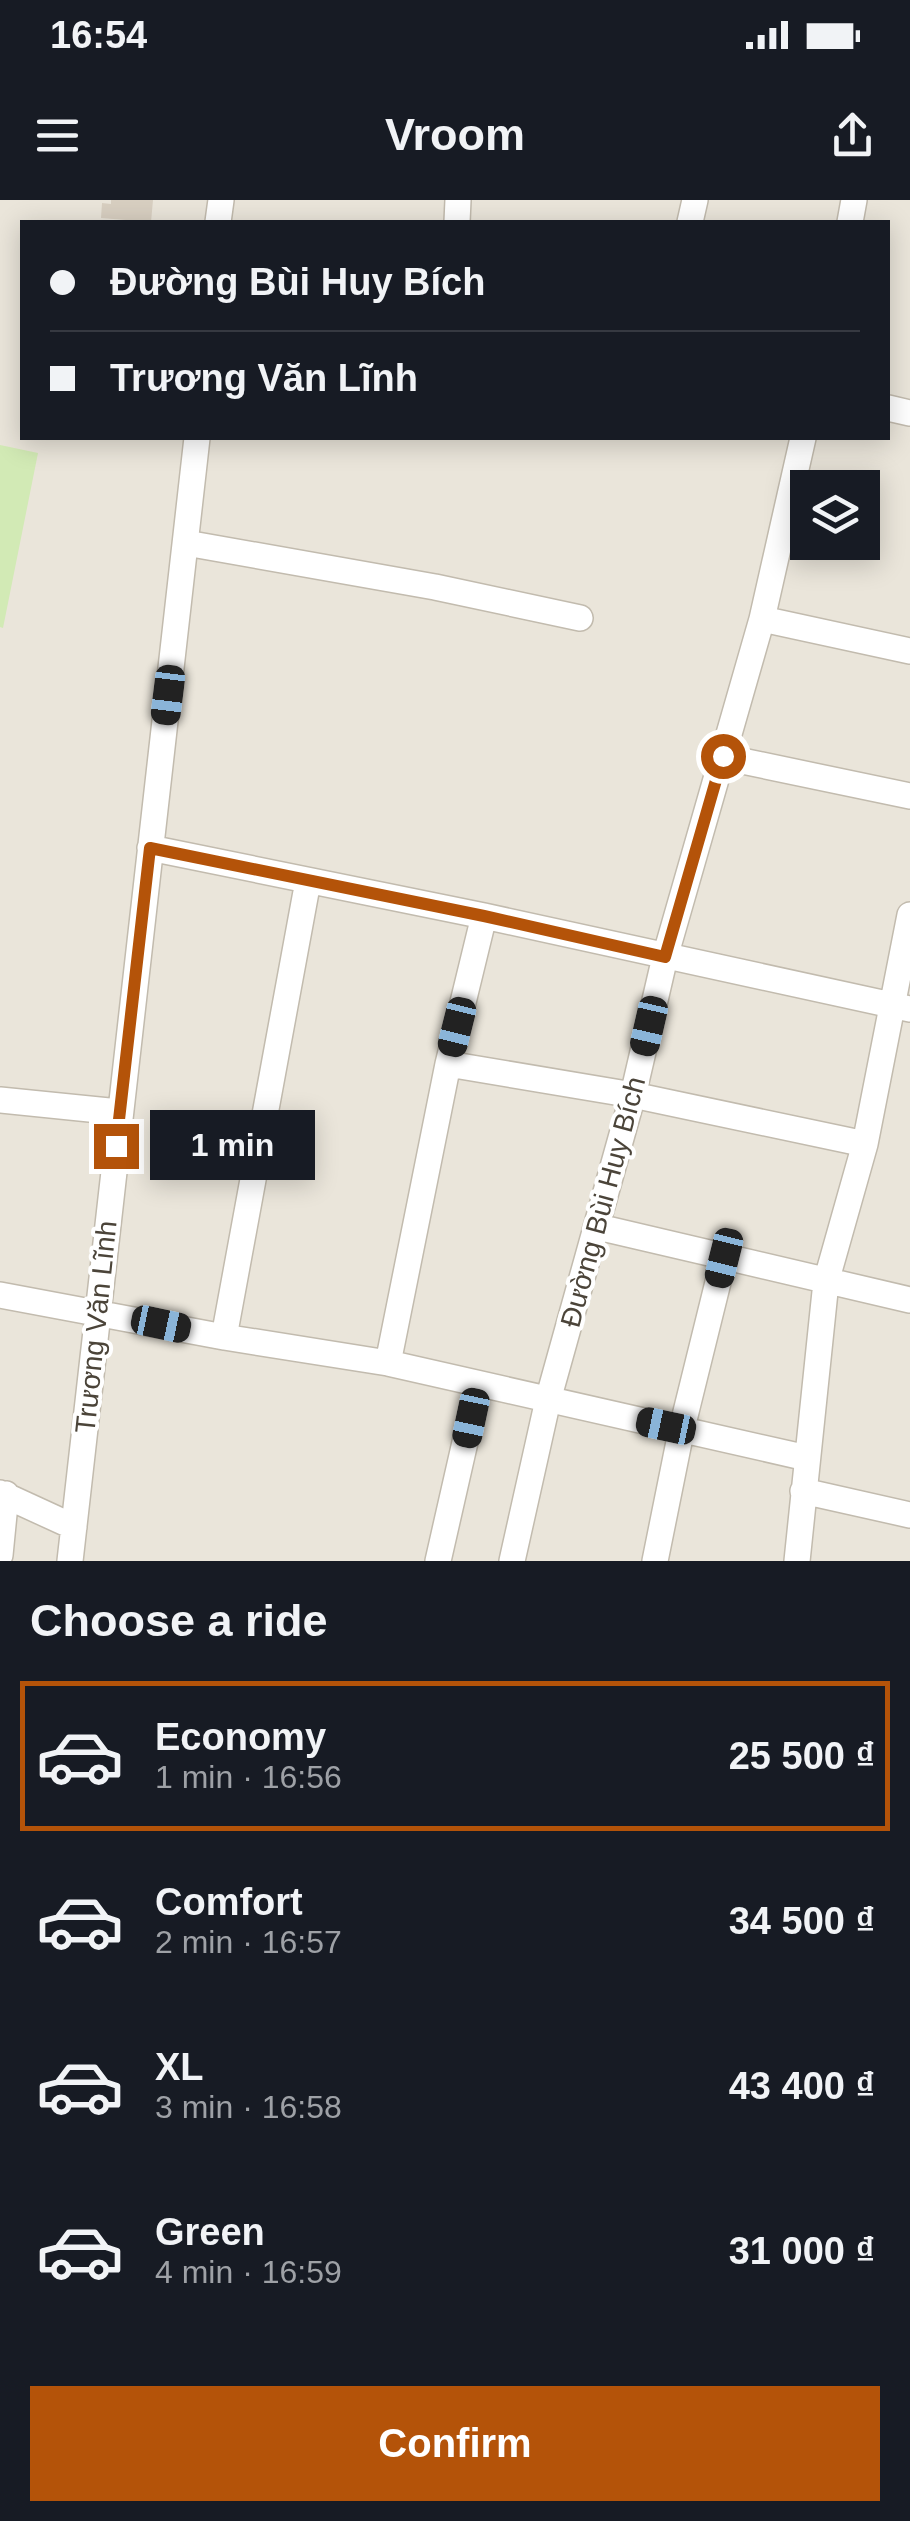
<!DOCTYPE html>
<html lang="en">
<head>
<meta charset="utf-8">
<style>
  body { margin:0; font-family:Helvetica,sans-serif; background:#242831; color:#f1f3f6; height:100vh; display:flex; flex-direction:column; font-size:38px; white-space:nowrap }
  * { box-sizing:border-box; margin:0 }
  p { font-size:32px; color:#9ea1a6 }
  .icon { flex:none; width:55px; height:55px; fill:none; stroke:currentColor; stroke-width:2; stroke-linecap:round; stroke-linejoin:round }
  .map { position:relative; height:1361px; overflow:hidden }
  .panel { display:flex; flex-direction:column; background:#171b24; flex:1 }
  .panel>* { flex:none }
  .banner { position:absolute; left:20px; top:20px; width:870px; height:220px; border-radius:0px; box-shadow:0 5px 25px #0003; display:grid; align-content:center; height:220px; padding:0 30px; background:#171b24 }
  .controls { position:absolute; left:790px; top:270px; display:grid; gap:20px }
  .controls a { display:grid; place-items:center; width:90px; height:90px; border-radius:0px; background:#171b24; box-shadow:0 5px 25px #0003; font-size:50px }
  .end { position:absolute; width:45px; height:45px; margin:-22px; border:12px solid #b45309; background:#fff; box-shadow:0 0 0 5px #fff }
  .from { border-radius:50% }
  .bubble { position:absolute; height:70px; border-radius:0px; background:#171b24; box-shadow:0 5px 25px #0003; font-size:32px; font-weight:800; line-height:70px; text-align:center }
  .car { position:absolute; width:30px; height:60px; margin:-30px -15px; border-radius:12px; box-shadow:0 0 8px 2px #0007; background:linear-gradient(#222 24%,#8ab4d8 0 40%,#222 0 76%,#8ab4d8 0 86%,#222 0) }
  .banner b { display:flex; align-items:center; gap:35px; height:95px; font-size:38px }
  .banner b+b { border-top:2px solid #363941 }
  .banner i { width:25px; height:25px; background:#f1f3f6 }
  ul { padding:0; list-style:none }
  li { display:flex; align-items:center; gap:30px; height:150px; margin:0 20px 15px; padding:0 10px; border:5px solid transparent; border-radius:0px }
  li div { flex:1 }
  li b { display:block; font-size:38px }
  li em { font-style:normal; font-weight:800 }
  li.selected { border-color:#b45309 }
  li>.icon { width:90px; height:90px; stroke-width:1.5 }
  h2 { padding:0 30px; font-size:45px; line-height:120px }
  .cta { display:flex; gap:20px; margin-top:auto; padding:20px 30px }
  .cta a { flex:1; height:115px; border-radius:0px; background:#b45309; color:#fff; font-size:40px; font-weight:800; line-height:115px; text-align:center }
  .status { display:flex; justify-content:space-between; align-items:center; height:70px; padding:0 50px; background:#171b24; direction:ltr }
  .status svg { height:28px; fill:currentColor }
  header { display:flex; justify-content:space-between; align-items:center; height:130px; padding:0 30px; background:#171b24; font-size:45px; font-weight:800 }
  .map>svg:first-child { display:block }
</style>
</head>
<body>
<div class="status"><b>16:54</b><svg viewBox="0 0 49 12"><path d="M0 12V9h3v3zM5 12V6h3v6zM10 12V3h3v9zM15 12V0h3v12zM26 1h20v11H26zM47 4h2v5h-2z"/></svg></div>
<header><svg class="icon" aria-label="menu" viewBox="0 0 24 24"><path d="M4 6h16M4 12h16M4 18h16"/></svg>Vroom<svg class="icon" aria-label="share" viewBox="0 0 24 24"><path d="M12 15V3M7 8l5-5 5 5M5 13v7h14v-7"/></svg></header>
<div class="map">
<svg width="910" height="1361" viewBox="0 0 910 1361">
  <rect width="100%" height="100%" fill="#f6f3ec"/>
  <path fill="#eae5da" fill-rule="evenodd" d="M 0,0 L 910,0 L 910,1361 L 0,1361 ZM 22,22 L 888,22 L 888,238 L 22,238 ZM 808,288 L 862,288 L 862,342 L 808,342 Z"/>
  <path fill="#d2eab5" d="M 0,245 L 38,253 L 3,428 L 0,427 Z"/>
  <path fill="#d8cfc1" d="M 111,0 L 153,0 L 151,22 L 101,18 L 102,3 L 111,4 Z"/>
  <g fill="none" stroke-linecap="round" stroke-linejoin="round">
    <g stroke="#c2bbae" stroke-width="28">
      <path id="minor" d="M 218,22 L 221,0
        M 457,22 L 458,0
        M 690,22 L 695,0
        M 850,22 L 854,0
        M 888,208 L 910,213
        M 186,343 L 435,387 L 580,418
        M 762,419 L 910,451
        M 723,557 L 910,596
        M 150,648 L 484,716 L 910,809
        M 448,864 L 633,895 L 865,944
        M 0,900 L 119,912
        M 598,1027 L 910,1100
        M 0,1095 L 224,1137 L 388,1163 L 807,1258
        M 224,1137 L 308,681
        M 388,1163 L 448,864 L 484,716
        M 803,1291 L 910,1315
        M 0,1293 L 74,1327
        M 0,1355 L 6,1294
        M 70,1361 L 197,238
        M 438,1361 L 478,1185
        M 512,1361 L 548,1200 L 633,895 L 665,757 L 762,419 L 803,238
        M 655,1361 L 681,1232 L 724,1058
        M 797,1361 L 826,1082 L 865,944 L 910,715"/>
    </g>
    <use href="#minor" stroke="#fff" stroke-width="25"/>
  </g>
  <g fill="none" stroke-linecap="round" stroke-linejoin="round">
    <path stroke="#b45309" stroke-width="12" d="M 116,946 L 150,648 L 484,716 L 665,757 L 723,556"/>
  </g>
  <g text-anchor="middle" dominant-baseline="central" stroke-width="8" stroke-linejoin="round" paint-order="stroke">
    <g font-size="28" fill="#4b4439" stroke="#fff">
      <text transform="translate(603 1002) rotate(-75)">Đường Bùi Huy Bích</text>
      <text transform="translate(96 1127) rotate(-84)">Trương Văn Lĩnh</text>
    </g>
  </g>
</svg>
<div class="controls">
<a><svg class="icon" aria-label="layers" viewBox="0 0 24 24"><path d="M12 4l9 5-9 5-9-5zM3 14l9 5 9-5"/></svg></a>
</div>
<i class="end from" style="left:723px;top:556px"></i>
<i class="end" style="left:116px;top:946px"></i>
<div class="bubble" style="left:150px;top:910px;width:165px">1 min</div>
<i class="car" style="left:168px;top:495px;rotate:187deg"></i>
<i class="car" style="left:649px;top:826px;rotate:193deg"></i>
<i class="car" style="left:457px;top:827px;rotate:194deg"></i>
<i class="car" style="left:724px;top:1058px;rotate:194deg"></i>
<i class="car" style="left:161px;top:1124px;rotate:102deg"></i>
<i class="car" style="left:471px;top:1218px;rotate:192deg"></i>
<i class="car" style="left:666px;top:1226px;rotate:282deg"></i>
<div class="banner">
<b><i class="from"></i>Đường Bùi Huy Bích</b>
<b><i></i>Trương Văn Lĩnh</b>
</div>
</div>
<section class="panel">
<h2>Choose a ride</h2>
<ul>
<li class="selected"><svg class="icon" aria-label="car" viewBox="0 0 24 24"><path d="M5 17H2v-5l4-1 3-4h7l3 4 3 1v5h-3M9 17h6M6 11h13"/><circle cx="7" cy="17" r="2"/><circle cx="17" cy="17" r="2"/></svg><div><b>Economy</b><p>1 min · 16:56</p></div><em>25 500 ₫</em></li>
<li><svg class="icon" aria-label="car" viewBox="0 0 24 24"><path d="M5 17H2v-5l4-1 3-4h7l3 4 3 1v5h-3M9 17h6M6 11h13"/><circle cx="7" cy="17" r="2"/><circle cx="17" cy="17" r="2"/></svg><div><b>Comfort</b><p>2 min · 16:57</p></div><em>34 500 ₫</em></li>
<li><svg class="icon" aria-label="car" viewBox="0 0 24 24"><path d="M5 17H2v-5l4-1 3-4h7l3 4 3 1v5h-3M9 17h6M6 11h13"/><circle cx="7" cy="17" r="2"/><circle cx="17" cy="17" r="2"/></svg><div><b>XL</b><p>3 min · 16:58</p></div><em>43 400 ₫</em></li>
<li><svg class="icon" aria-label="car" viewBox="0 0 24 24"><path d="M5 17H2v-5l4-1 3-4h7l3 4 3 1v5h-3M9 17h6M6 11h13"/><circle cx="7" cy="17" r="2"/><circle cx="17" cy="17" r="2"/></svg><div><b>Green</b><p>4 min · 16:59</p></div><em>31 000 ₫</em></li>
</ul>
<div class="cta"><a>Confirm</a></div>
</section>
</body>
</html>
